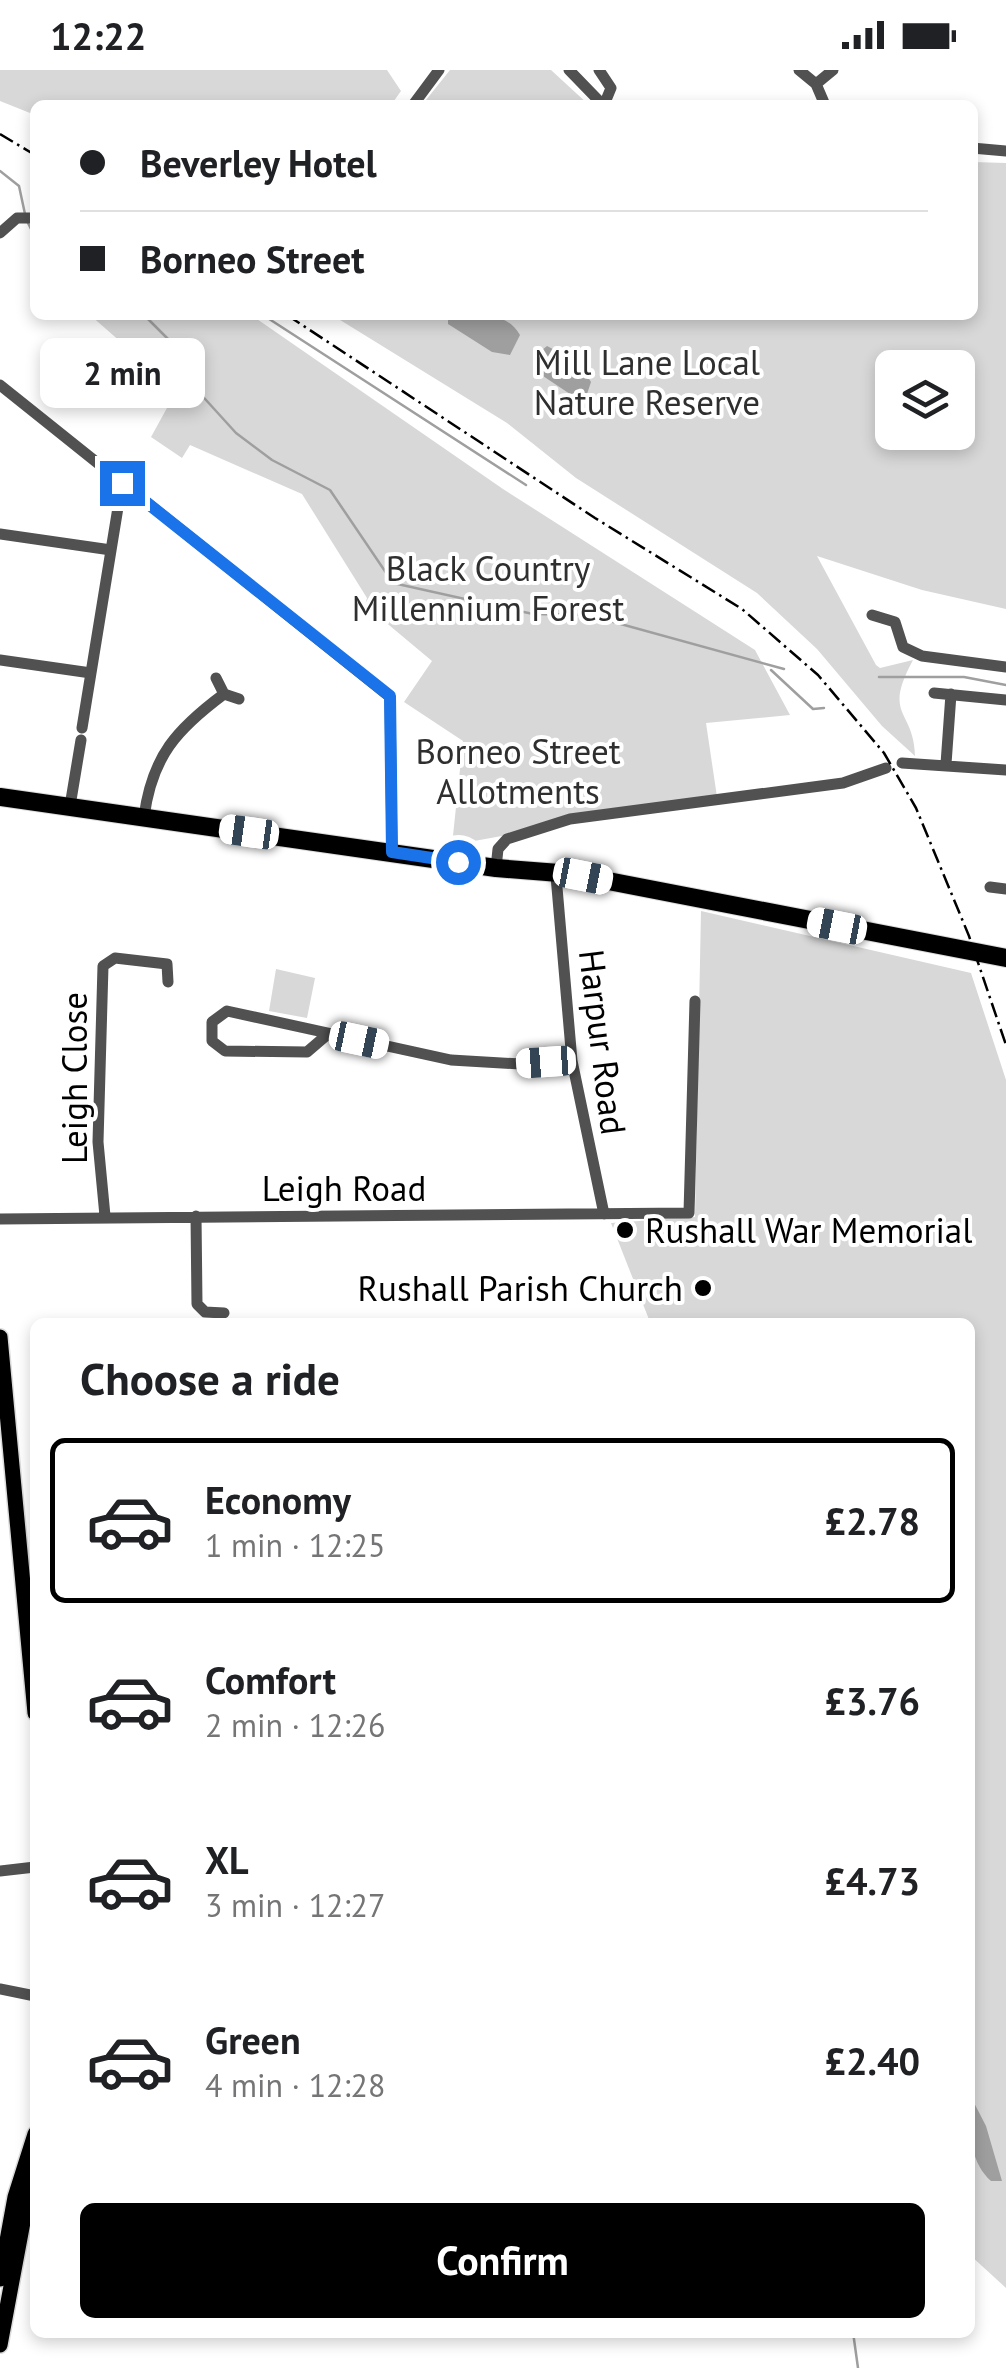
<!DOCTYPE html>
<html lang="en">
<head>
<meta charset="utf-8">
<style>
  body { margin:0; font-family:"PT Sans",sans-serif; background:#f6f6f6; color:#202124; height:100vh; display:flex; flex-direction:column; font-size:38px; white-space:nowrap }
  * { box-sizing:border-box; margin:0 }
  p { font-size:32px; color:#757577 }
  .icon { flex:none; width:55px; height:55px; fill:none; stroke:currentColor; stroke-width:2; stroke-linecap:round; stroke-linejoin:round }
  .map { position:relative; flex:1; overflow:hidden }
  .side { position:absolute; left:30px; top:1248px; width:945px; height:1020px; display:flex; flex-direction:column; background:#fff; border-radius:15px; box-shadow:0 5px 15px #0003 }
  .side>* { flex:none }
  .guide { position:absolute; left:30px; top:30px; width:948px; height:220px; border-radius:15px; box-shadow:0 5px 15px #0003; display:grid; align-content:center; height:220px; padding:0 50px; background:#fff }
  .fabs { position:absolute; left:875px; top:280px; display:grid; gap:20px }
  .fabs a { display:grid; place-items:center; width:100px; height:100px; border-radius:15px; background:#fff; box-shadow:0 5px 15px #0003; font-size:50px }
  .end { position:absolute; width:45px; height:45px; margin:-22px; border:12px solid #1a73e8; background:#fff; box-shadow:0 0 0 5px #fff }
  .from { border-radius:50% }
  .bubble { position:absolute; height:70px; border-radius:15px; background:#fff; box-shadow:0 5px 15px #0003; font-size:32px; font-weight:700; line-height:70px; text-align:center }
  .car { position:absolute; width:30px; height:60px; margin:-30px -15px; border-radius:12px; box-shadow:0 0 8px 2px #0007; background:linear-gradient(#fff 24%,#345 0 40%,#fff 0 76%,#345 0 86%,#fff 0) }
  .guide b { display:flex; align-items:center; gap:35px; height:95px; font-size:38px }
  .guide b+b { border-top:2px solid #e0e0e0 }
  .guide i { width:25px; height:25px; background:#202124 }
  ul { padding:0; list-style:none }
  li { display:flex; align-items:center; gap:30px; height:165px; margin:0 20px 15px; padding:0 30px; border:5px solid transparent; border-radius:15px }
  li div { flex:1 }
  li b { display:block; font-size:38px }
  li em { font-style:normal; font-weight:700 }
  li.on { border-color:#000 }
  li>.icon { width:90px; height:90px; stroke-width:1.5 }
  h2 { padding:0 50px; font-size:45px; line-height:120px }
  .cta { display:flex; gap:20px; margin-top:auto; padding:20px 50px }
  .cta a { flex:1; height:115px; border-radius:15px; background:#000; color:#fff; font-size:40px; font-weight:700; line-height:115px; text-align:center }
  .status { display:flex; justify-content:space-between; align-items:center; height:70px; padding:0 50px; background:#fff; direction:ltr }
  .status svg { height:28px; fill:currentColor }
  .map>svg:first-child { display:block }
</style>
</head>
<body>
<div class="status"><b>12:22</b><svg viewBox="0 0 49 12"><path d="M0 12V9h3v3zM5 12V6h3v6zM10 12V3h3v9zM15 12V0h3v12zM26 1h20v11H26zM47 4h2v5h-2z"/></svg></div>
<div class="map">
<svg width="1006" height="2298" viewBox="0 0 1006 2298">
  <rect width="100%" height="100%" fill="#fff"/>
  <path fill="#d8d8d8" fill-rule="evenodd" d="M 0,0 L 387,0 L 401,21 L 391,35 L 35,35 L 35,45 L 0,31 Z
    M 450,0 L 551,0 L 589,35 L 422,35 Z
    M 973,92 L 1006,93 L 1006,539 L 922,520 L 817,486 L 876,595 L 880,598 L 913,590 C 882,647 914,639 915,686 L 882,656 L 817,579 L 757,523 L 576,408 L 507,353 L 332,245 L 972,245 ZM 892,298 L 958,298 L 958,362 L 892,362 Z
    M 90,245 L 251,245 L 503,419 L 755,580 L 790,645 L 706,653 L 717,727 L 452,775 L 463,671 L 404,632 L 432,591 L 365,535 L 367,528 L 302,424 L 190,375 L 182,388 L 151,367 L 173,327 L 138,287 Z
    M 701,841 L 971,903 L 1006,1010 L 1006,2218 L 970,2185 L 970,1252 L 650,1252 L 611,1153 L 695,1147 Z
    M 276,899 L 315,908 L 307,948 L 269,941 Z"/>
  <path fill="#9f9f9f" d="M 448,245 C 474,245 505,239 520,265 L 510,285 L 492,282 L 448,254 Z
    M 547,276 L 578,292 L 591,312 L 587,324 L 573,326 L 534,300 L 536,285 Z
    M 970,2025 L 986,2056 L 1002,2111 L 991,2111 C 967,2089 970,2056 970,2025 Z"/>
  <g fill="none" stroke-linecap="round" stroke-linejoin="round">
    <path stroke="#9f9f9f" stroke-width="2.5" d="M 0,101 L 19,116 L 25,144
      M 27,151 L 35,167
      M 144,245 L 177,278 L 186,308 L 236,363 L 272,390 L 330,420 L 393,513 L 533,544 L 588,545 L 784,599
      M 263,245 L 526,415
      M 771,600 L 813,639 L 824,638
      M 879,607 L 964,607 L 1006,615
      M 853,2262 L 858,2298"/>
    <g stroke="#dbdbdb" stroke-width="18">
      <path id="major" d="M 0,1267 L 35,1643
        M 0,2209 L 15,2127 L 35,2064
        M 0,2275 L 29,2120 L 29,2084"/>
    </g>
    <g stroke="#dbdbdb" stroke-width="20">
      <path id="highway" d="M 0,727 L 496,798 L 572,804 L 1006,888"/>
    </g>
    <path stroke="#515151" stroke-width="11" d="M 569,0 L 603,35
      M 599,0 L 611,18 L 604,35
      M 799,0 L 816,14 L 825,35
      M 816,14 L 833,0
      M 413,35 L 439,0
      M 972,78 L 1006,81
      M 0,163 L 17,148 L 35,148
      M 0,315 L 390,627 L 392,782
      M 0,464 L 111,480
      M 872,545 L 895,552 L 903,577 L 922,586 L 1006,597
      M 0,590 L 91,603
      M 216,608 L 224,624 L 239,629
      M 934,623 L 1006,630
      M 82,658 L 122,413
      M 902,693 L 1006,700
      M 946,694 L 951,624
      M 70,736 L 81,670
      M 144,747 C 152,686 177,659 224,624
      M 496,798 L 498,779 L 507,769 L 570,749 L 843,713 L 886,698
      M 556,806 L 572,991 L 604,1144
      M 990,817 L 1006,819
      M 328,964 L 307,982 L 225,981 L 212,971 L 212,952 L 227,941 L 451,990 L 520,994 L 572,991
      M 105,1146 L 98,1072 L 103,896 L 115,888 L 167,894 L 168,912
      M 196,1146 L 197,1234 L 205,1242 L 224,1243
      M 0,1149 L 689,1143 L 695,931
      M 0,1801 L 35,1797
      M 0,1919 L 35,1926"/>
    <use href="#major" stroke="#000" stroke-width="15"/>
    <use href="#highway" stroke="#000" stroke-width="18"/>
    <path stroke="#000" stroke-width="2.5" stroke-dasharray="15 5 2.5 5" stroke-linecap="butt" d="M 0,64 L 35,85
      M 287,245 L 595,448 L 742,539 L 818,605 L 884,683 L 916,738 L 969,866 L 1006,975"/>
  </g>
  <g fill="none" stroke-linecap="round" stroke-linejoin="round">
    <path stroke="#1a73e8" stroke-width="12" d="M 122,413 L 390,626 L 392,782 L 458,792"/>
  </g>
  <g fill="#000" stroke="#fff" stroke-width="4">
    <circle cx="625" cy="1160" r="10"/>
    <circle cx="703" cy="1218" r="10"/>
  </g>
  <g text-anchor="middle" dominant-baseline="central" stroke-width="8" stroke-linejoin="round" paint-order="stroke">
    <g font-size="35" fill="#2f2f2f" stroke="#fff">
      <text x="647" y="292">Mill Lane Local<tspan x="647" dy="40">Nature Reserve</tspan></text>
      <text x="488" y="498">Black Country<tspan x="488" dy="40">Millennium Forest</tspan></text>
      <text x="518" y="681">Borneo Street<tspan x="518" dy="40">Allotments</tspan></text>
    </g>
    <g font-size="35" fill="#000" stroke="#fff">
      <text transform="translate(603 972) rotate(83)">Harpur Road</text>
      <text transform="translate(74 1008) rotate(-90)">Leigh Close</text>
      <text x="344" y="1118">Leigh Road</text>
    </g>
    <g font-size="35" fill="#000" stroke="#fff" text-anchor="start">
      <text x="645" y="1160">Rushall War Memorial</text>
      <text x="683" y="1218" text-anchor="end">Rushall Parish Church</text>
    </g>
  </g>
</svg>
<div class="fabs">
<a><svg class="icon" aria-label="layers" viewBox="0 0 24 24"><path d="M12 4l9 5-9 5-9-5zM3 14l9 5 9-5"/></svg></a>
</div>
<i class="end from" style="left:458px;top:792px"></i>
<i class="end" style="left:122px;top:413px"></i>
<div class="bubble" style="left:40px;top:268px;width:165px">2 min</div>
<i class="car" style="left:249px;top:762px;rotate:278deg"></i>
<i class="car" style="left:583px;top:806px;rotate:101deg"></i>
<i class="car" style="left:837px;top:856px;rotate:281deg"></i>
<i class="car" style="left:359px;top:970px;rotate:102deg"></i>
<i class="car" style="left:546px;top:992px;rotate:266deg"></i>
<div class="guide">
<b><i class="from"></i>Beverley Hotel</b>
<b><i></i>Borneo Street</b>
</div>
<section class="side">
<h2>Choose a ride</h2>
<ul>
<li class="on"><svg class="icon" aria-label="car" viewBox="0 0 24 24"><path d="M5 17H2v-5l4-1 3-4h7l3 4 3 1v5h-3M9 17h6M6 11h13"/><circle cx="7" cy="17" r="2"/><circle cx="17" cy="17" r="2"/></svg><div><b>Economy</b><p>1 min · 12:25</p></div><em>£2.78</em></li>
<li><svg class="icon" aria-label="car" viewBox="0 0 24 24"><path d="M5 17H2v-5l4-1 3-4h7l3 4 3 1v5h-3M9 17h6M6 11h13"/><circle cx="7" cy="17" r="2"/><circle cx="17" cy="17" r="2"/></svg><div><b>Comfort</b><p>2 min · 12:26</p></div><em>£3.76</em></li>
<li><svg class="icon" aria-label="car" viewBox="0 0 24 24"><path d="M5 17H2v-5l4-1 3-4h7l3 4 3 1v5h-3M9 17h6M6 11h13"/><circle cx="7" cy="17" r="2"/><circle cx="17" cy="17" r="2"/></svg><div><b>XL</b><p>3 min · 12:27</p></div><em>£4.73</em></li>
<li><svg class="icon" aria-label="car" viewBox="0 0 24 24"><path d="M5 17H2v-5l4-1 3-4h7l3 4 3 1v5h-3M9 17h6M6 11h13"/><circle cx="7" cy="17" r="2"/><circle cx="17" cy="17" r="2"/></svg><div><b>Green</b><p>4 min · 12:28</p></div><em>£2.40</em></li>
</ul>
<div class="cta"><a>Confirm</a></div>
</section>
</div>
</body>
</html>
